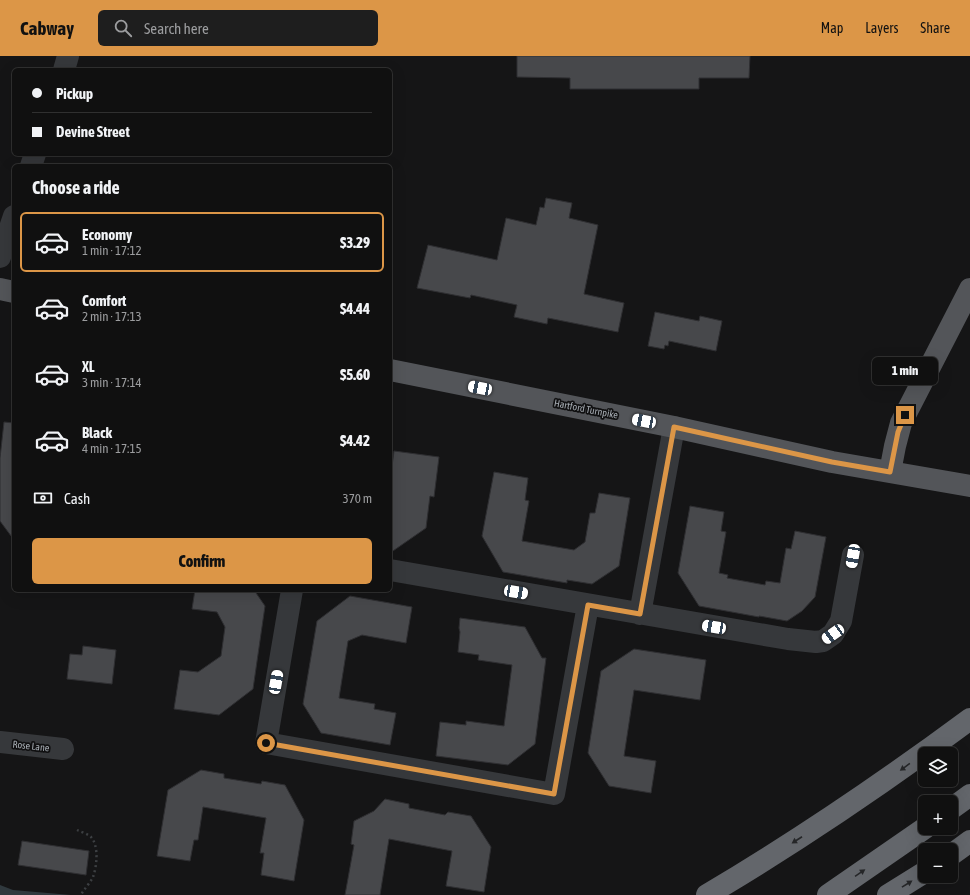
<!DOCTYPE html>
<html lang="en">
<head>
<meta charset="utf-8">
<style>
  body { margin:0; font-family:"Asap Condensed",sans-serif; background:#1e1e1e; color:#f1f3f6; height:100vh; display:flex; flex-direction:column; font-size:15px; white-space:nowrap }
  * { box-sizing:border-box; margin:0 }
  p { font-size:13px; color:#9c9d9f }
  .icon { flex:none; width:22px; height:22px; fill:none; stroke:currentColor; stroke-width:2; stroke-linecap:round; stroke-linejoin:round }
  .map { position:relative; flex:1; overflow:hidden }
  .side { position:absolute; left:12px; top:108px; width:380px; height:428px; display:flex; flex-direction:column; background:#101010; border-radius:6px; box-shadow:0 4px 16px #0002,0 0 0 1px #303030 }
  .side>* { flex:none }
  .banner { position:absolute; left:12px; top:12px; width:380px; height:88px; border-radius:6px; box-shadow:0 4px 16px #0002,0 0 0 1px #303030; display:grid; align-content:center; height:88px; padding:0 20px; background:#101010 }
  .controls { position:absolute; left:918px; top:691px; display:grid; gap:8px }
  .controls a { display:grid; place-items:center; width:40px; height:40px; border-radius:6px; background:#101010; box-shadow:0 4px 16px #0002,0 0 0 1px #303030; font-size:20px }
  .end { position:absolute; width:18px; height:18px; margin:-9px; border:5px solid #dc9647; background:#111; box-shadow:0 0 0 2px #111 }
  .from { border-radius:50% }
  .bubble { position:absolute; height:28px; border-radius:6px; background:#101010; box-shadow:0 4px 16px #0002,0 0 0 1px #303030; font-size:13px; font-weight:800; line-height:28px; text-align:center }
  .car { position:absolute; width:12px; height:24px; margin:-12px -6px; border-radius:5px; box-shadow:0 0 3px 1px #0007; background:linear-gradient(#fff 24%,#345 0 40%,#fff 0 76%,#345 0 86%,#fff 0) }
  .banner b { display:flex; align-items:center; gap:14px; height:38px; font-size:15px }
  .banner b+b { border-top:1px solid #303030 }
  .banner i { width:10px; height:10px; background:#f1f3f6 }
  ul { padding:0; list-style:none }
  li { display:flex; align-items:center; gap:12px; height:60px; margin:0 8px 6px; padding:0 12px; border:2px solid transparent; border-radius:6px }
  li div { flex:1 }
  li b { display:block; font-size:15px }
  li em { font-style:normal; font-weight:800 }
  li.on { border-color:#dc9647 }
  li>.icon { width:36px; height:36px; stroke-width:1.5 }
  h2 { padding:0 20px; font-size:18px; line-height:48px }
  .pay { display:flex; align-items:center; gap:10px; height:44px; padding:0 20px; font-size:15px }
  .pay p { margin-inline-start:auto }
  .primary-button { display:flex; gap:8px; margin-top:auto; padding:8px 20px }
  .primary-button a { flex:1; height:46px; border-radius:6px; background:#dc9647; color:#111; font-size:16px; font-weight:800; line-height:46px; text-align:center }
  header { display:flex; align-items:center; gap:24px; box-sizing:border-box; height:56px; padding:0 20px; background:#dc9647; color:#111 }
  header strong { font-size:19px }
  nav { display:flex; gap:22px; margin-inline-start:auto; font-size:14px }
  .search { width:280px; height:36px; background:#1e1e1e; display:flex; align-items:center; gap:10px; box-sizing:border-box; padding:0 14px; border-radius:6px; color:#9c9d9f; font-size:15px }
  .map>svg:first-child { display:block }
</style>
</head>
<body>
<header>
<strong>Cabway</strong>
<div class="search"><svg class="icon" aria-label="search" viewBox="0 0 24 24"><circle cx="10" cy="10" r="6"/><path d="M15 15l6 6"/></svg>Search here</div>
<nav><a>Map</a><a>Layers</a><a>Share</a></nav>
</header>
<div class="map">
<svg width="970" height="839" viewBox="0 0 970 839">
  <rect width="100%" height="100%" fill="#151516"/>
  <path fill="#30393e" d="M 0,829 L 13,834 L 71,839 L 0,839 Z"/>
  <path fill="#47484b" stroke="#2f2f32" d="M 517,0 L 750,0 L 749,22 L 699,22 L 699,33 L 570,33 L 570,22 L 517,21 Z
    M 546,142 L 572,147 L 569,162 L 598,169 L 584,238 L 624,247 L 618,276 L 548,262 L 547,268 L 514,261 L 517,249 L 471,239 L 470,242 L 417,232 L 428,189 L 497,204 L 506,162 L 536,169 L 540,151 L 544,152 Z
    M 655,256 L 699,265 L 700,260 L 722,265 L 716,295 L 669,285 L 668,290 L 665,289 L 664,293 L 648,290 Z
    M 4,366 L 14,367 L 14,484 L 0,465 L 0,402 Z
    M 394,395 L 439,401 L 434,441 L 430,440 L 426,472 L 390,497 L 390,426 Z
    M 494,416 L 528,422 L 525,444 L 529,445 L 522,485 L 574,494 L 585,486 L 590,457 L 595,457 L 599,437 L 630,442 L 619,510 L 592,528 L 567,524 L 567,527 L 503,516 L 482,480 Z
    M 690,450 L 724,456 L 721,475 L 726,476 L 719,517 L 728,519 L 727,522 L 765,529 L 766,525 L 780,527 L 786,492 L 791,493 L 795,475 L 826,481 L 815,541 L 802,555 L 787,565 L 759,560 L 759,561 L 699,550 L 678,517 Z
    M 195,534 L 254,534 L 265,550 L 253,633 L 219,659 L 174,653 L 180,614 L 198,616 L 221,600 L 225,571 L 217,556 L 192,553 Z
    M 350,540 L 412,551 L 406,587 L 362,579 L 348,585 L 339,642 L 375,648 L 374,653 L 396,657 L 390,689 L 321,677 L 303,648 L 317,565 Z
    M 460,562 L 525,571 L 542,602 L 546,602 L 535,688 L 508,709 L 436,700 L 440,666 L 466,669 L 466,665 L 504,670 L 512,609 L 478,604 L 479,599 L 458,596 L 460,576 L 459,572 Z
    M 83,590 L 116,594 L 112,628 L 67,623 L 70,598 L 82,599 Z
    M 634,593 L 706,604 L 700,644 L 634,634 L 624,700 L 656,705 L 651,737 L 609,730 L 588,697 L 601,615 Z
    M 201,714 L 224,718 L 224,722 L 261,728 L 262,725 L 285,729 L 304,764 L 294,825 L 261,819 L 264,797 L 260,797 L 266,762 L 203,751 L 198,784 L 194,784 L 190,805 L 157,800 L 168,734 Z
    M 385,743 L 409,748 L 409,752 L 445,759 L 448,756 L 471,760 L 491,791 L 484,836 L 446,830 L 452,795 L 389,783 L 380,839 L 345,839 L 354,789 L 351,788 L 354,765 L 374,755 Z
    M 22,785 L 89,795 L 86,819 L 18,809 Z"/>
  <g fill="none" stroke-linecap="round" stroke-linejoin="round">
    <path stroke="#3c3f42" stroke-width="2.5" stroke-dasharray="2 3" stroke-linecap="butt" d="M 77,774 C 81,776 88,778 91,781 C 99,790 97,810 93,821 C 90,827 84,833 81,839"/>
    <path stroke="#36383b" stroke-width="22" d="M 64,14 L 68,0
      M 31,110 L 35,98
      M 0,201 L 14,160
      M 390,514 L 788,583 L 816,586 L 823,585 L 833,578 L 841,565 L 853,499
      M 292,534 L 266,687 L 554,738 L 588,549
      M 640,558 L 674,371
      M 0,686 L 63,693"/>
    <path stroke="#535559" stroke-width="22" d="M 0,233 L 14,236
      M 390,314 L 674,371 L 832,406 L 970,430
      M 890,416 L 895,390 L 901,367 L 970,233"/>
    <path stroke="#63666b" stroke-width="22" d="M 951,753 L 970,739
      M 951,799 L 970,785
      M 707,839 C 798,785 885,726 970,663
      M 828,839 L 925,772
      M 888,839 L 925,816"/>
  </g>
  <defs><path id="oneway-solid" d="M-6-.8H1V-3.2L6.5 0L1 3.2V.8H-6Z"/></defs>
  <g fill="#252628">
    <use href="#oneway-solid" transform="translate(905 711) rotate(144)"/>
    <use href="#oneway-solid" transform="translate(797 784) rotate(147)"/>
    <use href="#oneway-solid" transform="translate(860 817) rotate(-34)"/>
    <use href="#oneway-solid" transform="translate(907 828) rotate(-32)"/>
  </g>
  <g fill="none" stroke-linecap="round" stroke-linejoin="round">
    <path stroke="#dc9647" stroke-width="5" d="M 266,687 L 554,738 L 588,549 L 640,558 L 674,371 L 832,406 L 890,416 L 898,376 L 905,359"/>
  </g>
  <g text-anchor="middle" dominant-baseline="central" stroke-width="3.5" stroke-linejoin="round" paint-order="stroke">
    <g font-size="10" fill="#a8aeb5" stroke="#101011">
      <text transform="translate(586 353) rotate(11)">Hartford Turnpike</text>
      <text transform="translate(31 690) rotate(6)">Rose Lane</text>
    </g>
  </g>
</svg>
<div class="controls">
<a><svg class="icon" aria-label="layers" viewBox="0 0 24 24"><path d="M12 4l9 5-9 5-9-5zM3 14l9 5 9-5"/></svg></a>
<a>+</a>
<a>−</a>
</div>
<i class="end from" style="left:266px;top:687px"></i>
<i class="end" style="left:905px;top:359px"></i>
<div class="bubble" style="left:872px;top:301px;width:66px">1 min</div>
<i class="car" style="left:480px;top:332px;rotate:281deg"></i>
<i class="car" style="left:644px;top:365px;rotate:281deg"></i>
<i class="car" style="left:853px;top:500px;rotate:190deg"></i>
<i class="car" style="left:516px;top:536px;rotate:100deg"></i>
<i class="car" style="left:714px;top:571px;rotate:280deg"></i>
<i class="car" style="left:833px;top:578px;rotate:235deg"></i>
<i class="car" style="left:276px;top:626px;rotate:10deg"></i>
<div class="banner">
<b><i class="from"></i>Pickup</b>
<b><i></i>Devine Street</b>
</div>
<section class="side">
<h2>Choose a ride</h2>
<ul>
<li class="on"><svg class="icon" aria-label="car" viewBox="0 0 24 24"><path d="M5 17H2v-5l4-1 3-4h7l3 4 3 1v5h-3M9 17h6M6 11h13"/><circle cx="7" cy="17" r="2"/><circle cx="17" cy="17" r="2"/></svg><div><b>Economy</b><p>1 min · 17:12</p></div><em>$3.29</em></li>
<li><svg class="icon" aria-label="car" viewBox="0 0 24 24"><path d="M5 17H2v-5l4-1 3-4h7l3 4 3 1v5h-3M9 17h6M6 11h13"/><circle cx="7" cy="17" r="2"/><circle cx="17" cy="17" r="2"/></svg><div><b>Comfort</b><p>2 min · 17:13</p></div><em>$4.44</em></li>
<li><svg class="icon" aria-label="car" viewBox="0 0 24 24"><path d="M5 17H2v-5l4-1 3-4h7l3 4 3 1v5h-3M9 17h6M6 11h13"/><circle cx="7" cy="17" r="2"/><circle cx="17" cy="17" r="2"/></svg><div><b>XL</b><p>3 min · 17:14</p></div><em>$5.60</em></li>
<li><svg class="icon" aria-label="car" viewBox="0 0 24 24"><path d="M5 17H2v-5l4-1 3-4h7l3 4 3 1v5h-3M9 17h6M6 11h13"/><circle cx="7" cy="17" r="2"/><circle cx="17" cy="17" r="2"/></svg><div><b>Black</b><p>4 min · 17:15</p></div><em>$4.42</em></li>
</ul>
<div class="pay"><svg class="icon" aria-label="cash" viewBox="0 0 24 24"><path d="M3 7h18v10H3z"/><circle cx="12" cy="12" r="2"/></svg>Cash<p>370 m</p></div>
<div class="primary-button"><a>Confirm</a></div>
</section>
</div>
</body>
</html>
